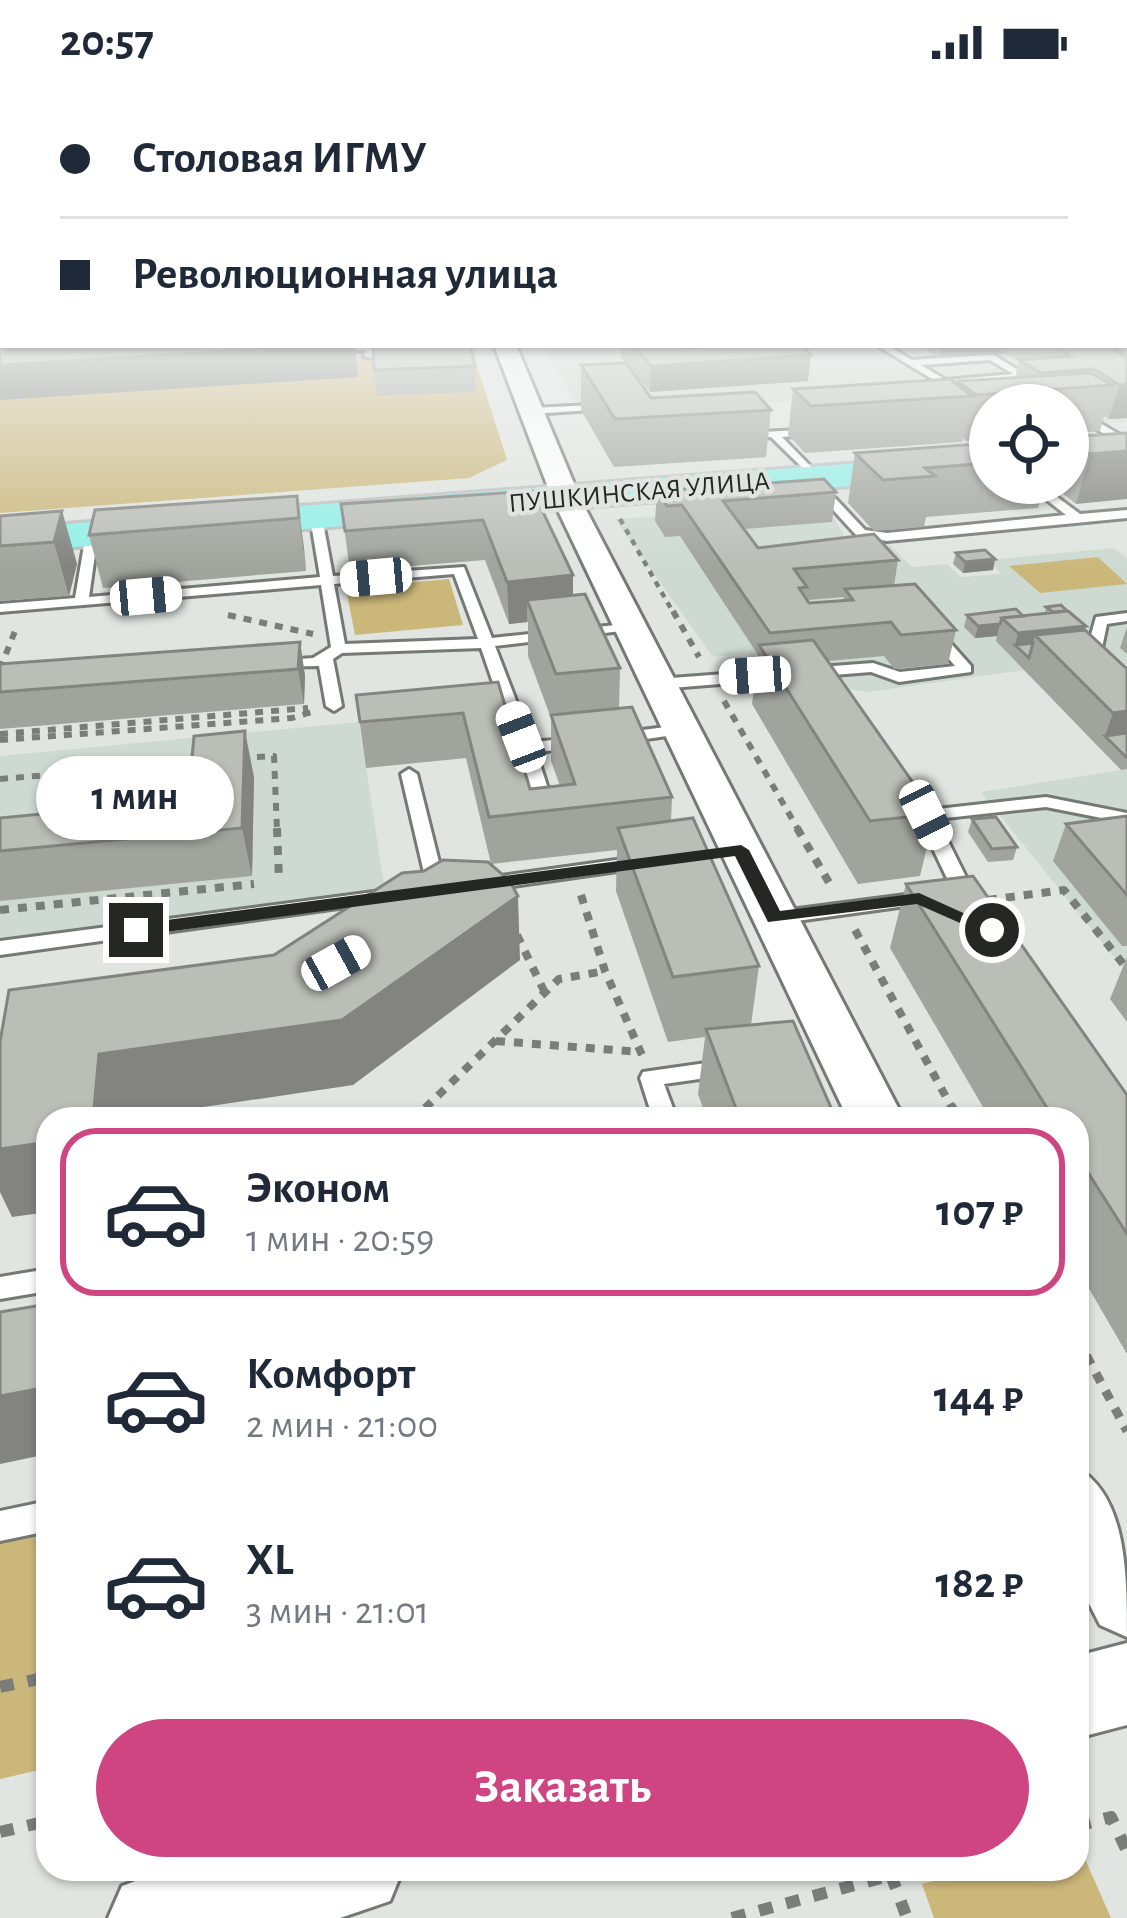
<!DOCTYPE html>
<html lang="ru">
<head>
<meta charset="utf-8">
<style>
  body { margin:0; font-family:"Alegreya Sans",sans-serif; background:#f6f6f7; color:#1f2937; height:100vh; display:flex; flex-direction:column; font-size:45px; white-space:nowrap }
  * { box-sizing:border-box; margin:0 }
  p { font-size:39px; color:#747a83 }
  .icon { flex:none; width:66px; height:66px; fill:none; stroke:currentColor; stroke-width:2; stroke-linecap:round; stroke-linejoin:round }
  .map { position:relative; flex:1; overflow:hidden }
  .drawer { position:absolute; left:36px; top:1023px; width:1053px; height:774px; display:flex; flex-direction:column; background:#fff; border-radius:36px; box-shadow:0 3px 9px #0004 }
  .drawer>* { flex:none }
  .hud { position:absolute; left:0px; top:0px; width:1128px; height:264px; box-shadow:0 3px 9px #0004; display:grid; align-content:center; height:264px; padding:0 60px; background:#fff }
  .controls { position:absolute; left:969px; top:300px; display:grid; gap:24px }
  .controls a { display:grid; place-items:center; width:120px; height:120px; border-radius:50%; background:#fff; box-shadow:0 3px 9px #0004; font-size:60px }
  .end { position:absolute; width:54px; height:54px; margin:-27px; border:15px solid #252725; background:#fff; box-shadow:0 0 0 6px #fff }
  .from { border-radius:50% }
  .bubble { position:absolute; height:84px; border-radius:42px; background:#fff; box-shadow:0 3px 9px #0004; font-size:39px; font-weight:700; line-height:84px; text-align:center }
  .car { position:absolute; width:36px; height:72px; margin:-36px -18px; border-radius:15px; box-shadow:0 0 9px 3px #0007; background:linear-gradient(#fff 24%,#345 0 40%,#fff 0 76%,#345 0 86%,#fff 0) }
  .hud b { display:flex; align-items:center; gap:42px; height:114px; font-size:45px }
  .hud b+b { border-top:3px solid #e0e1e3 }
  .hud i { width:30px; height:30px; background:#1f2937 }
  ul { padding:21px 0 0; list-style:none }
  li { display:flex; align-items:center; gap:36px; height:168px; margin:0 24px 18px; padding:0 36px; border:6px solid transparent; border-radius:36px }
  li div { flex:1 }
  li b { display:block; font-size:45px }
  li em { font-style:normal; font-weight:700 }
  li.selected { border-color:#ce4581 }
  li>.icon { width:108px; height:108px; stroke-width:1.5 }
  .action { display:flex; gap:24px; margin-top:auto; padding:24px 60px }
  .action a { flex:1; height:138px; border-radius:72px; background:#ce4581; color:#fff; font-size:48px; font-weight:700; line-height:138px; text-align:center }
  .status { display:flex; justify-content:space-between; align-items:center; height:84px; padding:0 60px; background:#fff; direction:ltr }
  .status svg { height:33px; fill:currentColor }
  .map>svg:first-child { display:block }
</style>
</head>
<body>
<div class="status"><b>20:57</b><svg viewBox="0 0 49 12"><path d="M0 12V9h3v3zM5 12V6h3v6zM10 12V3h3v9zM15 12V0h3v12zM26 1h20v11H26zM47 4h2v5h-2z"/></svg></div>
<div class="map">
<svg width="1127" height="1834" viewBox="0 0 1127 1834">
  <rect width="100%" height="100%" fill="#e0e5e1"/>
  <path fill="#cedad1" d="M 1127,227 L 1127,338 L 1101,340 L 1068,321 L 990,321 L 890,308 L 737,322 L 638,314 L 576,318 L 542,261 L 1125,261 Z
    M 827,423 L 846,454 L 886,457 L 912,483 L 947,480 L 960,493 L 1002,490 L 988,476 L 1114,464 L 1127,474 L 1127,661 L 1100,665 L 1025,586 L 868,608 L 764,593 L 748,569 L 713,573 L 615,435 Z
    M 359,638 L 385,807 L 0,857 L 0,672 Z
    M 1127,685 L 1127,889 L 981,708 Z"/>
  <path fill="#ccb77b" d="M 472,266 L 507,376 L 469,394 L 0,429 L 0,294 Z
    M 1098,473 L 1127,500 L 1040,509 L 1009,482 Z
    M 449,495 L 463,541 L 355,551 L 346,504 Z
    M 48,1441 L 48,1684 L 0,1695 L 0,1450 Z
    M 1078,1759 L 1111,1834 L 934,1834 L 922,1800 L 981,1785 L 1077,1785 Z"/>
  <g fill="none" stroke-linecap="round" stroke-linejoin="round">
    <g stroke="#747975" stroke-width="6">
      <path id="service" d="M 366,261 L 376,261 L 372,274 L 364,272 Z
        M 876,261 L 887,261 L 912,276 L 992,270 L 1042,301 L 1034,303 L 1021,295 L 955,301 L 990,323 L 990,330 ZM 990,276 L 1013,290 L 946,296 L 921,281 Z
        M 612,320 L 608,325 L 531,330 L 526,327 L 531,324 Z
        M 1068,328 L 1083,329 L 1127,355 L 1127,363 L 1077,334 L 1068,334 Z
        M 819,345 L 815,350 L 782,353 L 820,392 L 820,396 L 816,397 L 771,353 L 745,355 L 740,352 L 745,349 Z
        M 1025,399 L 1038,399 L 1080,430 L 1127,426 L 1127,434 L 887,457 L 857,452 L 825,417 L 835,414 L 865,446 L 887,449 L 1066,431 Z
        M 316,429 L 322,433 L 333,492 L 464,483 L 492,554 L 635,539 L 635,545 L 630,546 L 495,562 L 532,658 L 576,654 L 584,659 L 576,664 L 536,668 L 555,726 L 552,730 L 546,731 L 537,726 L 481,564 L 342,569 L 333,575 L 342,622 L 334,627 L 326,622 L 319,582 L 270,583 L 270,577 L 313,574 L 331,563 L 321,501 L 0,528 L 0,520 L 75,514 L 86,450 L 92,446 L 98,450 L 89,513 L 320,493 L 310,433 ZM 454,490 L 478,555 L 345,560 L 334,500 Z
        M 1127,529 L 1127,537 L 1107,540 L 1102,564 L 1127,588 L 1127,601 L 1087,565 L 1096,533 Z
        M 934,545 L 939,546 L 971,582 L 971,588 L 899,598 L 871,588 L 658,605 L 650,600 L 658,595 L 873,579 L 900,588 L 955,582 L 927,549 Z
        M 681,641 L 689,646 L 687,649 L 619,659 L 611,654 L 619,649 Z
        M 409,685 L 417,690 L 446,806 L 437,812 L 428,806 L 401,690 Z
        M 1046,713 L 1127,729 L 1127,739 L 1046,723 L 937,735 L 974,809 L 971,813 L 775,840 L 765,834 L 775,828 L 952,805 L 917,731 L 920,727 Z
        M 645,772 L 652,774 L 654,778 L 652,782 L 486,806 L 477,800 L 486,794 Z
        M 389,806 L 399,812 L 396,816 L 0,871 L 0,857 Z
        M 727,976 L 735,978 L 738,984 L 735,990 L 664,1000 L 677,1035 L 653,1035 L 640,994 L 643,988 Z
        M 48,1185 L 48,1207 L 0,1215 L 0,1193 Z
        M 48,1417 L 48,1447 L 0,1457 L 0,1427 Z"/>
    </g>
    <g stroke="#747975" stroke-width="6">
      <path id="minor" d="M 292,261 L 377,261 L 368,266 L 298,271 L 289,265 Z"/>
    </g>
    <g stroke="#747975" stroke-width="6">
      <path id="tertiary" d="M 494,261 L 516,261 L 580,414 L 904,1035 L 848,1035 L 552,414 Z
        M 1077,1384 C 1127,1412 1127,1491 1127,1553 L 1100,1541 L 1077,1496 Z
        M 1127,1559 L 1127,1641 L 1077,1654 L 1077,1572 Z
        M 168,1785 L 403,1785 L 390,1817 L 340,1834 L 108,1834 L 122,1802 Z"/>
    </g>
    <g stroke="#bebebe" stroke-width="6">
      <path id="primary" d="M 990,369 L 990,391 L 0,469 L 0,445 Z"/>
    </g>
    <path stroke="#7a7e7b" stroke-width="4.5" stroke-dasharray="6 6" stroke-linecap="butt" d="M 620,435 L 674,530"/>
    <path stroke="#7a7e7b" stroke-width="6" stroke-dasharray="8 8" stroke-linecap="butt" d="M 673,527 L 699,573
      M 228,531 L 313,550
      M 0,585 L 17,542
      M 724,617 L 799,747
      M 0,650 L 308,624
      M 0,656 L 292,634 L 315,627
      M 241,674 L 274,672 L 277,747
      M 0,695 L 202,678
      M 182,725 L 187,679
      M 63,735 L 74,689"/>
    <path stroke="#7a7e7b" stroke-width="8" stroke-dasharray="9 9" stroke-linecap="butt" d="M 277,744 L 279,797
      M 797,744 L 831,802
      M 581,811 L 605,887 L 642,971
      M 988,816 L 1064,806 L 1124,881
      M 0,826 L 254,800
      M 855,846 L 952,1024
      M 517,851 L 545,909
      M 496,957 L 641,968
      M 425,1024 L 559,895 L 605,887"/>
    <path stroke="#7a7e7b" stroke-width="9" stroke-dasharray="10 10" stroke-linecap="butt" d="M 951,1021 L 958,1035
      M 414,1035 L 428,1021
      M 1077,1254 L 1127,1347"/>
    <path stroke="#7a7e7b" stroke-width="12" stroke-dasharray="14 14" stroke-linecap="butt" d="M 0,1603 L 48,1593
      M 1077,1742 L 1111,1733 L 1127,1767
      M 0,1748 L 48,1737
      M 891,1791 L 907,1834
      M 732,1834 L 914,1785"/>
    <use href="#service" fill="#fff" fill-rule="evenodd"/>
    <use href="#minor" fill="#fff" fill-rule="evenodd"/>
    <use href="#tertiary" fill="#fff" fill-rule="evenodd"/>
    <use href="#primary" fill="#90f0e7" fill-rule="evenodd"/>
  </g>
  <path fill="#a1a39d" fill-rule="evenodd" d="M 0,227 L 3,227 L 3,261 L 355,261 L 358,293 L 0,316 Z
    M 1125,235 L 1127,235 L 1127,262 L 1124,271 L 1127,262 L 1127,334 L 1109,335 L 1104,332 L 1100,347 L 1068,350 L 1068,321 L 990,321 L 990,355 L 966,357 L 963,354 L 962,358 L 805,369 L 788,351 L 793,305 L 957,301 L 958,297 L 1015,294 L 1019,277 L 1006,270 L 938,274 L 923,263 L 923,261 L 1125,261 Z
    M 622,261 L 678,261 L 681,264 L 808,297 L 650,308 L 629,283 L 651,314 L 771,326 L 766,373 L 614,383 L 581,326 L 581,281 L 625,279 L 621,274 Z
    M 475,282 L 476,308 L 377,312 L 374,286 Z
    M 1127,349 L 1076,420 L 1053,402 L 1053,399 L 1068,399 L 1068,353 Z
    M 990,359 L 990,399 L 1045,399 L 1038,424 L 926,433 L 924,443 L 874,447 L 848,419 L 855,369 Z
    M 533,407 L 573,511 L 620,584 L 619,625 L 672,713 L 671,737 L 759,882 L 751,941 L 836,1035 L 707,1035 L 698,1010 L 705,953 L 668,958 L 616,807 L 617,766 L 491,780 L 466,674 L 366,684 L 356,611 L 498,598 L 530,705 L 560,702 L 551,677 L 551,634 L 528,572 L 528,538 L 509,540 L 485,476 L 350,487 L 341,420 Z
    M 657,407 L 836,408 L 832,438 L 744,445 L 758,464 L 898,476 L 894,502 L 956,546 L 948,580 L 894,585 L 884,572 L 828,577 L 935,730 L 920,792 L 858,800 L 752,620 L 758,571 L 680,452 L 665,453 L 655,437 ZM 844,513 L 843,517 L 809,519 L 807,516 Z
    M 297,412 L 306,487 L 103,504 L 89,451 Z
    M 62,427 L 77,480 L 69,512 L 0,517 L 0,432 Z
    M 956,469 L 995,475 L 993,486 L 963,489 L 953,480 Z
    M 1046,523 L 1084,546 L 1127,585 L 1127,685 L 1121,686 L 996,557 L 997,552 L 975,554 L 964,543 L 967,531 L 1023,532 L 1045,529 Z
    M 1127,543 L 1127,570 L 1120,564 Z
    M 300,558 L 305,592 L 304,620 L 0,645 L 0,580 Z
    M 254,693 L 252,792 L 0,817 L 0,734 L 188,716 Z
    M 1127,732 L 1127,862 L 1122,862 L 1053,777 L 1066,740 Z
    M 972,735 L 1017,763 L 1013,776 L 988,778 L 968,748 Z
    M 906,800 L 1127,1011 L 1127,1270 L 1077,1184 L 1077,1035 L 990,1035 L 890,864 Z
    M 1127,873 L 1127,938 L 1110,915 Z"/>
  <path fill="#838480" d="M 337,261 L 355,261 L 358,293 L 0,316 L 0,281 Z
    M 941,261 L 1008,261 L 1006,270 L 938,274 Z
    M 811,271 L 808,297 L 650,308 L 651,282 Z
    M 1094,285 L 1089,303 L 1037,307 L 1041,289 Z
    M 1127,300 L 1127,334 L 1109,335 L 1119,301 Z
    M 1127,367 L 1127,415 L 1076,420 L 1090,370 Z
    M 297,412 L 304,464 L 306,487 L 299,434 Z
    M 62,427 L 77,480 L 69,512 L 54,458 Z
    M 995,475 L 993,486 L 963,489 L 965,478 Z
    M 573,491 L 573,533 L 527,516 L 527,538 L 509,540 L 507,498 Z
    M 1000,540 L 997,552 L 975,554 L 978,542 Z
    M 1086,542 L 1078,565 L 1035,551 L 1030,571 L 1015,561 L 1018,549 Z
    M 300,558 L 305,592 L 304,620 L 298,585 Z
    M 1127,627 L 1127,661 L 1105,652 L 1113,629 Z
    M 245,647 L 254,693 L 252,792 L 242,744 Z
    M 518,812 L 520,876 L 353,1001 L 123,1035 L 93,1035 L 99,970 Z
    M 48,1058 L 48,1128 L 12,1133 L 0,1108 L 0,1065 Z
    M 48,1303 L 48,1370 L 0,1380 L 0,1312 Z"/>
  <path fill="#bbbdb7" stroke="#838480" stroke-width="3" d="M 20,261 L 337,261 L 0,281 L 0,264 Z
    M 373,261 L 470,261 L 475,282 L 374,286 Z
    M 633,261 L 678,261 L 681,264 L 741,261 L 801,261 L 811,271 L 651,282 Z
    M 1053,261 L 1106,261 L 1127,273 L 1127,300 L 1119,301 L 1094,285 L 1041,289 L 1019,276 L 1071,272 Z
    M 626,279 L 651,314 L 755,308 L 771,326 L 615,335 L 581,281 Z
    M 1091,289 L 1112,301 L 976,311 L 958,297 Z
    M 950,295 L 972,312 L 811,322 L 793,305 Z
    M 1127,349 L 1127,367 L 1090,370 L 1068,355 L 1068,353 Z
    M 990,359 L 990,379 L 925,384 L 935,392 L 883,396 L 855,369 Z
    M 824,395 L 836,408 L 723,417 L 758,464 L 874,450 L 898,476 L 794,485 L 807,503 L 799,504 L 809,519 L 853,516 L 845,505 L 915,500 L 956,546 L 901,551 L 891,538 L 770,549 L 682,421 L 667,422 L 657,407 Z
    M 533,407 L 573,491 L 507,498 L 483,436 L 345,447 L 341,420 Z
    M 297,412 L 299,434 L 89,451 L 95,426 Z
    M 62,427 L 54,458 L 0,462 L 0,432 Z
    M 985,466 L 995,475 L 965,478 L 956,469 Z
    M 585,510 L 620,584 L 556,590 L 527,516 Z
    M 1061,521 L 1067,527 L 1053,528 L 1046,523 Z
    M 1016,525 L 1023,532 L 1002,534 L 1000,540 L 978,542 L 967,531 Z
    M 1068,527 L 1086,542 L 1018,549 L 1002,534 Z
    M 1085,546 L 1127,585 L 1127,627 L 1113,629 L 1035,551 Z
    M 813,556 L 935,730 L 870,737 L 759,561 Z
    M 300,558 L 298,585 L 0,608 L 0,580 Z
    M 1033,559 L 1029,574 L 1015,561 Z
    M 498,598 L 530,705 L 575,700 L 551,631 L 632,623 L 672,713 L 489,733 L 463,629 L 360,638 L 356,611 Z
    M 245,647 L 242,744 L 0,767 L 0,734 L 188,716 L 194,652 Z
    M 1127,649 L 1127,673 L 1126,673 L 1105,652 Z
    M 1127,732 L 1127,811 L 1066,740 Z
    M 996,733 L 1017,763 L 992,765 L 972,735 Z
    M 693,734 L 759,882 L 673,893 L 618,744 Z
    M 443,776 L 488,778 L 509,796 L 518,812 L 342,936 L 99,970 L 93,1035 L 48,1035 L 48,1058 L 0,1065 L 0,958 L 9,906 L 274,871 L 402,789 L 424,787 Z
    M 973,792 L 1127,1011 L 1127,1150 L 1077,1071 L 1077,1035 L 1054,1035 L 906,800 Z
    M 793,937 L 836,1035 L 740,1035 L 706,945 Z
    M 48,1220 L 48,1303 L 0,1312 L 0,1228 Z"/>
  <linearGradient id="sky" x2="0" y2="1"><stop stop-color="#60a9d2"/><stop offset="0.47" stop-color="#f1f3f2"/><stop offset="1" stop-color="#f1f3f2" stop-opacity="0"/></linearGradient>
  <rect width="1127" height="484" fill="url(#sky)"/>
  <path fill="#252725" d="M 741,761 L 749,766 L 780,827 L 919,809 L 1001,846 L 985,850 L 917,820 L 768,838 L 735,772 L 136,852 L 126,846 L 136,840 Z"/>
  <g text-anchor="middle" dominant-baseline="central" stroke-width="9" stroke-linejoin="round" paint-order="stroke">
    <g font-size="27" fill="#252725" stroke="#e0e5e1">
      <text transform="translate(639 408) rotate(-5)">ПУШКИНСКАЯ УЛИЦА</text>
    </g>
  </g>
</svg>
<div class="controls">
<a><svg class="icon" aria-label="locate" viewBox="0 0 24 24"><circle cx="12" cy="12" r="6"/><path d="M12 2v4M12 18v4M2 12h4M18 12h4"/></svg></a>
</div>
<i class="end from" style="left:992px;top:846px"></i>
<i class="end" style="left:136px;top:846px"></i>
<div class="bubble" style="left:36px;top:672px;width:198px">1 мин</div>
<i class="car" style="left:376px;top:493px;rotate:265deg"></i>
<i class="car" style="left:146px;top:512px;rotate:85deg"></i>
<i class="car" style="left:755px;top:591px;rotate:266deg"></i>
<i class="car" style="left:521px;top:653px;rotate:339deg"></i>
<i class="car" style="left:926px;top:731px;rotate:154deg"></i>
<i class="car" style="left:336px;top:879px;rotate:61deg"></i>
<div class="hud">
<b><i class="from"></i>Столовая ИГМУ</b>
<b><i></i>Революционная улица</b>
</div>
<section class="drawer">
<ul>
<li class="selected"><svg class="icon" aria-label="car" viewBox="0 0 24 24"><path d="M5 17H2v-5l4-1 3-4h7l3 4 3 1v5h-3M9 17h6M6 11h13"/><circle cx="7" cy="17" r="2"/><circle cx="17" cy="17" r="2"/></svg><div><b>Эконом</b><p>1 мин · 20:59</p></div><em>107 ₽</em></li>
<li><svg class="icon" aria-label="car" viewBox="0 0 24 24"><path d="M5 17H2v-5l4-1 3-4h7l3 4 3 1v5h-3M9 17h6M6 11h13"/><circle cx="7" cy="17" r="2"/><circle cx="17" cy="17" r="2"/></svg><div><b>Комфорт</b><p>2 мин · 21:00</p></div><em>144 ₽</em></li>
<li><svg class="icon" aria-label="car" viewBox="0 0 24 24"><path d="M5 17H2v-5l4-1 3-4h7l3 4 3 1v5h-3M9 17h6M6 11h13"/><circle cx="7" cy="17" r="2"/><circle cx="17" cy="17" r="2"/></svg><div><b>XL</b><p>3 мин · 21:01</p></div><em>182 ₽</em></li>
</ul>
<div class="action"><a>Заказать</a></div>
</section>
</div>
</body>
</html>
